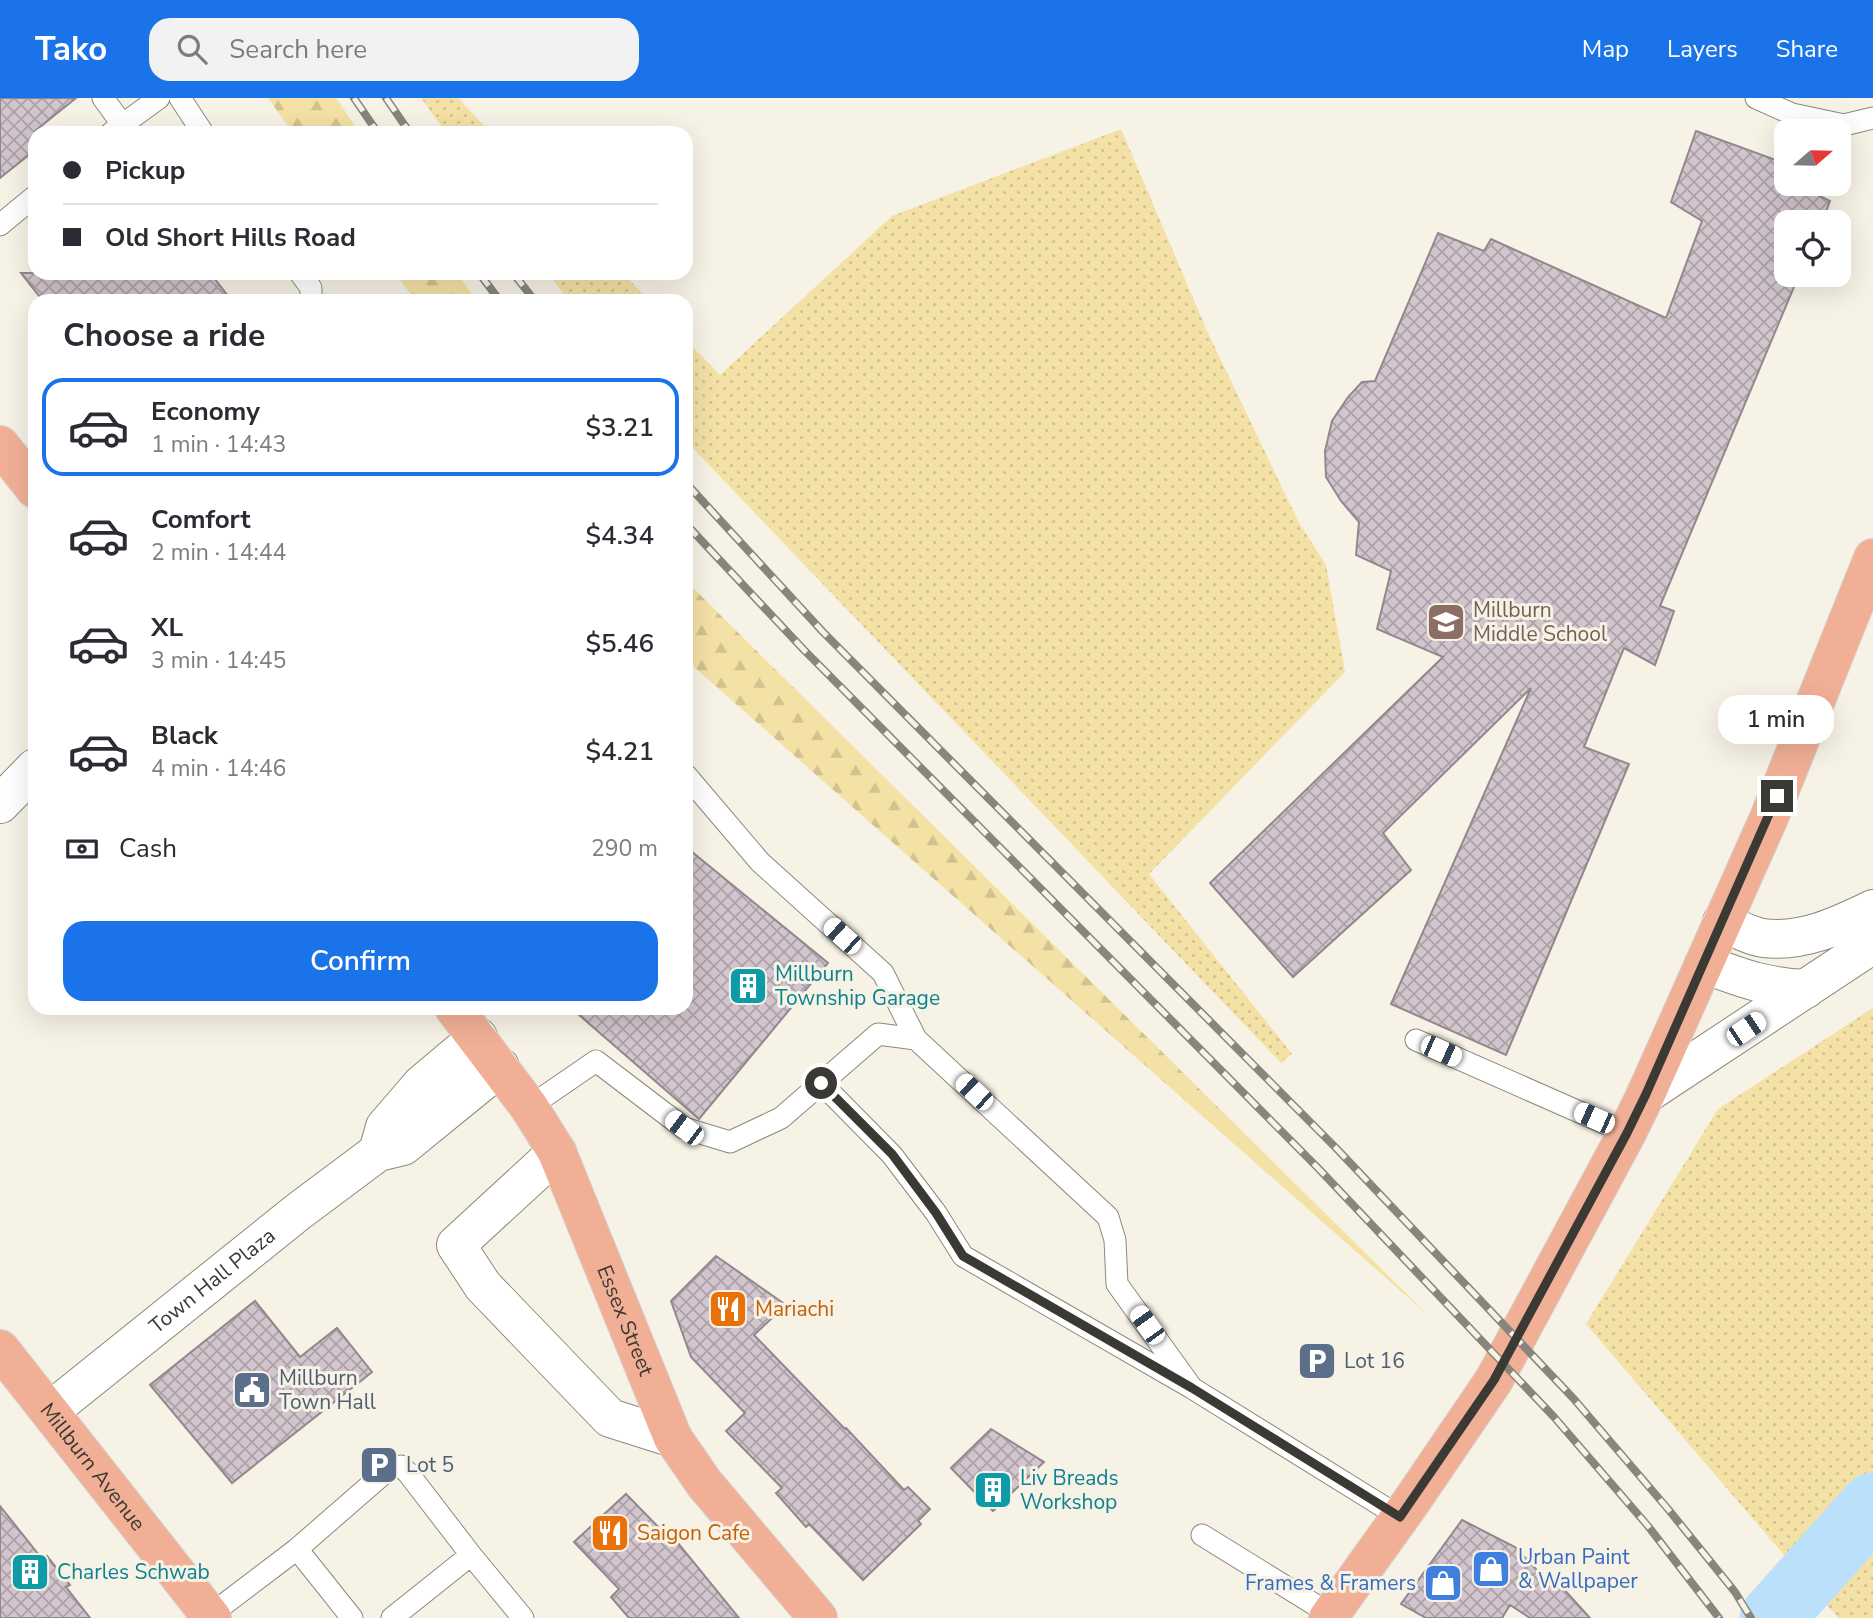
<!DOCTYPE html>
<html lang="en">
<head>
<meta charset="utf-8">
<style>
  body { margin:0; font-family:"Nunito Sans",sans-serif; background:#f2f2f3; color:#2b2b33; height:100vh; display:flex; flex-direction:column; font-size:26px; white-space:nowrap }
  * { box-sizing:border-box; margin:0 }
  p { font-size:23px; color:#7c7c81 }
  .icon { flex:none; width:38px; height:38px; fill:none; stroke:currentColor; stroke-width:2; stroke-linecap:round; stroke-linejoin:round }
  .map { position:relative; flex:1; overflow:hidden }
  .sheet { position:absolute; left:28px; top:196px; width:665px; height:721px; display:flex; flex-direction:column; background:#fff; border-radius:21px; box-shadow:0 7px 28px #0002 }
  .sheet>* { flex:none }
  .guide { position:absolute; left:28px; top:28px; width:665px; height:154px; border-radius:21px; box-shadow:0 7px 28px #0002; display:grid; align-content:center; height:154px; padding:0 35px; background:#fff }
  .needle { width:46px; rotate:70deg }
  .tools { position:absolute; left:1774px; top:21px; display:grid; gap:14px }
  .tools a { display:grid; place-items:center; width:77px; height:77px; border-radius:14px; background:#fff; box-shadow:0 7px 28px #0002; font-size:35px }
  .end { position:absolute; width:32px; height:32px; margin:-16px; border:9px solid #3b3934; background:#fff; box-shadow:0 0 0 4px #fff }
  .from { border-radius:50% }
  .bubble { position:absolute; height:49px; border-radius:21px; background:#fff; box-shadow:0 7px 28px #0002; font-size:23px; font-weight:600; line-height:49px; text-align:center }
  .car { position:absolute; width:21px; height:42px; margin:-21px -10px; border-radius:9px; box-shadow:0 0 5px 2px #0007; background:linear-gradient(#fff 24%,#345 0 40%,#fff 0 76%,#345 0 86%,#fff 0) }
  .guide b { display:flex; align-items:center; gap:24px; height:66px; font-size:26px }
  .guide b+b { border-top:2px solid #e1e1e2 }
  .guide i { width:18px; height:18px; background:#2b2b33 }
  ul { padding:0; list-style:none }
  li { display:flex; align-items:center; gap:21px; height:98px; margin:0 14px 10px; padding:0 21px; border:4px solid transparent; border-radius:21px }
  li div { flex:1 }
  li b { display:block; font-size:26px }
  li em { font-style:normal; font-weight:600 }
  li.on { border-color:#1a73e8 }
  li>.icon { width:63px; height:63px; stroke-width:1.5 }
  h2 { padding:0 35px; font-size:32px; line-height:84px }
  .pay { display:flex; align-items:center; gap:18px; height:77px; padding:0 35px; font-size:26px }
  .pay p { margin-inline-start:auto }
  .primary-button { display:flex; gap:14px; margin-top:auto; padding:14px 35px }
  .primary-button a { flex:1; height:80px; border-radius:21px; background:#1a73e8; color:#fff; font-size:28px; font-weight:600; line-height:80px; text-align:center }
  header { display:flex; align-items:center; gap:42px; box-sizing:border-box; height:98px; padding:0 35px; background:#1a73e8; color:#fff }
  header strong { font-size:33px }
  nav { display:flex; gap:38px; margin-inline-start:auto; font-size:24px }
  .search { width:490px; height:63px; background:#f2f2f3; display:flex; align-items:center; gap:18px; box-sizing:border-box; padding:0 24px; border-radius:21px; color:#7c7c81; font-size:26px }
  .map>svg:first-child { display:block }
</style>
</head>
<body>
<header>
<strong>Tako</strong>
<div class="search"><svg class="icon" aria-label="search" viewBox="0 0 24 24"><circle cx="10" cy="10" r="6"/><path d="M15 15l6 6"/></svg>Search here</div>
<nav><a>Map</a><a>Layers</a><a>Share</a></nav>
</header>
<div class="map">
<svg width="1873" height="1520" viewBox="0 0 1873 1520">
  <defs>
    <pattern id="forest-firs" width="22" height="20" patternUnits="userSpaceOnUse" patternTransform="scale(1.75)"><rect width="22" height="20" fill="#f4e1a5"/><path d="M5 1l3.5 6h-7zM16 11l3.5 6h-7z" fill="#d2c28f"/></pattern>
    <pattern id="park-dots" width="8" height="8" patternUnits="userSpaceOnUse" patternTransform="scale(1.75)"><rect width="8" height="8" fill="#f4e1a5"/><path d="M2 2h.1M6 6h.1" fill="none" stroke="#d2c28f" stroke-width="1.8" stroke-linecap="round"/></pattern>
    <pattern id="building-cross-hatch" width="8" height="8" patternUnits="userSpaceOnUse" patternTransform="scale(1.75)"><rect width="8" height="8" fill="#d2c5cd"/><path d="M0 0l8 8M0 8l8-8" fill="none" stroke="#aca1a7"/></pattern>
  </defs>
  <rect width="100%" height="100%" fill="#f6f2e5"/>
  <path fill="url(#forest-firs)" d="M 268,0 L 336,0 L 360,35 L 293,35 Z
    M 395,175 L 457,175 L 477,203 L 416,203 Z
    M 686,483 L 1429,1218 L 686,562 Z"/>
  <path fill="url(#park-dots)" d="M 421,0 L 458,0 L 491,35 L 446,35 Z
    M 1121,31 L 1207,233 L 1298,423 L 1326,467 L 1345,574 L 1149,776 L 1292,956 L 1281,965 L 686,343 L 686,242 L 720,277 L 892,118 Z
    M 548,175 L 623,175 L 649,203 L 569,203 Z
    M 1873,910 L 1873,1520 L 1838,1520 L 1586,1226 L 1718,1011 Z"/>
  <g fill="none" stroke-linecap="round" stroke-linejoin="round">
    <path stroke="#bbe0fc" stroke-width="65" d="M 1772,1520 L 1873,1407"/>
  </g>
  <path fill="url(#building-cross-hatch)" stroke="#93878e" stroke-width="2" d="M 0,0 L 76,0 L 35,33 L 35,52 L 0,80 Z
    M 1696,33 L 1787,66 L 1787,86 L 1795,86 L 1830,103 L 1822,124 L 1787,124 L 1787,177 L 1799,177 L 1660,508 L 1674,513 L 1655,567 L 1624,550 L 1584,649 L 1629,666 L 1506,957 L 1391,906 L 1531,590 L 1383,735 L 1411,772 L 1293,879 L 1210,785 L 1443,559 L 1377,531 L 1391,473 L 1356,457 L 1359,424 L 1341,403 L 1326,379 L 1325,353 L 1332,323 L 1348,299 L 1362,284 L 1375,283 L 1438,135 L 1484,153 L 1491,141 L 1666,220 L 1702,123 L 1671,104 Z
    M 21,175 L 210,175 L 232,203 L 43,203 Z
    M 686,749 L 828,865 L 699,1021 L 571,910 L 686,910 Z
    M 716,1158 L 786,1207 L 754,1237 L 845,1331 L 846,1330 L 904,1392 L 908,1389 L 930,1411 L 918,1423 L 921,1426 L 863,1482 L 809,1426 L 806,1429 L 776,1395 L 782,1390 L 726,1333 L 745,1315 L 691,1259 L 671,1203 Z
    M 255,1203 L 300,1259 L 337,1230 L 372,1274 L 232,1385 L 150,1287 Z
    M 991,1331 L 1044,1364 L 993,1413 L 951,1370 Z
    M 626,1396 L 671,1442 L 674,1440 L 739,1520 L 629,1520 L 611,1499 L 619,1491 L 574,1444 Z
    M 0,1408 L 43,1462 L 47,1458 L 70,1487 L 66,1489 L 90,1520 L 0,1520 Z
    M 1462,1422 L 1515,1449 L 1549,1485 L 1553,1479 L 1590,1520 L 1530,1520 L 1510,1507 L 1502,1520 L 1426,1520 L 1401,1506 Z"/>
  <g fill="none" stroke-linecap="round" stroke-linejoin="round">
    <g stroke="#8c897c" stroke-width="23">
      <path id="service" d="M 103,0 L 122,26
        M 180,0 L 203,35
        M 1756,0 L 1792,16 L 1844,27 L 1873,20
        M 111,35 L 159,0
        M 0,127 L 35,98
        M 300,175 L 311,190 L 311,203
        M 686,677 L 760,764 L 883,875 L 916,941
        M 1416,942 L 1627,1035
        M 821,985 L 892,1057 L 936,1115 L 963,1158 L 1192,1290 L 1400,1419
        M 529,1009 L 596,963 L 684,1030 L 730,1044 L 781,1020 L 878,936 L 916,941 L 1108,1119 L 1115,1142 L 1117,1186 L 1192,1290
        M 1202,1437 L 1330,1516
        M 210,1517 L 297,1451
        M 352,1520 L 297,1451 L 390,1370 L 401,1368 L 408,1375 L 471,1457
        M 392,1520 L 471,1457 L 523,1520"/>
    </g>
    <g stroke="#8c897c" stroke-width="40">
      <g id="minor">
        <path d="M 0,706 L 35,670"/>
        <path d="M 378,1054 L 385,1029 L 422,986 L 478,939"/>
        <path d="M 557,1054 L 456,1147 L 483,1188 L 610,1320 L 673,1340"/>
        <path id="s1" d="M 50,1313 L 299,1113 L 378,1054 L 403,1048 L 500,969"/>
      </g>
    </g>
    <g stroke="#8c897c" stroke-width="40">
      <path id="secondary" d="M 1722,824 C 1734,829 1749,838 1763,840 C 1802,845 1838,828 1873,811
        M 1704,866 C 1742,880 1764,889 1806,891
        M 1646,996 L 1873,846"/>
    </g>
    <g stroke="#d4d3d2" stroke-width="40">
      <g id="primary">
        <path d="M 0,347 L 35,391"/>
        <path id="s2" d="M 454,910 L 529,1009 L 557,1054 L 673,1340 L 704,1385 L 818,1520"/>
        <path id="s3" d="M 0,1251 L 212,1520"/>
        <path d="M 1328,1520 L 1411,1404 L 1494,1282 L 1627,1035 L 1646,996 L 1768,722 L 1873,460"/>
      </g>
    </g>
    <use href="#service" stroke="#fff" stroke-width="21"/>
    <use href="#minor" stroke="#fff" stroke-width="38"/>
    <use href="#secondary" stroke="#fff" stroke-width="38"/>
    <use href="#primary" stroke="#f1b095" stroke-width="38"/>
    <g stroke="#87857c" stroke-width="8">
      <path id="rail" d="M 354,0 L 378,35
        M 386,0 L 410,35
        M 479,175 L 500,203
        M 513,175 L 535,203
        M 686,385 L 823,534 L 1336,1050 L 1573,1300 L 1668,1411 L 1735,1494 L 1751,1520
        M 686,426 L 804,552 L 1317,1069 L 1554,1319 L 1648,1428 L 1719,1520"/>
    </g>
    <use href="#rail" stroke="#f6f2e5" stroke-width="5" stroke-dasharray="16" stroke-linecap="butt"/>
  </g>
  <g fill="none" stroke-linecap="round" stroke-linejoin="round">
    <path stroke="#3b3934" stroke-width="9" d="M 821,985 L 892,1056 L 936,1115 L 963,1158 L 1192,1290 L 1400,1419 L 1494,1282 L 1627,1035 L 1646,996 L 1777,698"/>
  </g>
  <defs>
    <g id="school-square" transform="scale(2.0125)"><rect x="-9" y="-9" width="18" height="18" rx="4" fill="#8d6e63" stroke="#f6f2e5"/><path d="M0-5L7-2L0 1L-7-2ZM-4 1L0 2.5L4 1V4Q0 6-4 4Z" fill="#fff"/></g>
    <g id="building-square" transform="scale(2.0125)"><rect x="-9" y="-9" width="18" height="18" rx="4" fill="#0f9aa8" stroke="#f6f2e5"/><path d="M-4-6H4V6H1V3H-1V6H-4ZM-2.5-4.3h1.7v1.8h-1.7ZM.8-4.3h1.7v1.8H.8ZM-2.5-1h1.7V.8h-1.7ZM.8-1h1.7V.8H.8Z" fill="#fff"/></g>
    <g id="restaurant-square" transform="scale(2.0125)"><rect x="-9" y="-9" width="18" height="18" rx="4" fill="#e8710a" stroke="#f6f2e5"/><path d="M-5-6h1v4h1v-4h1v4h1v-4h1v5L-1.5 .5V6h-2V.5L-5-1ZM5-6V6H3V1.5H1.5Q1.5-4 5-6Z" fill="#fff"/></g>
    <g id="parking-square" transform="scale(2.0125)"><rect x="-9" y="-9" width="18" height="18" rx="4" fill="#5c6f8a" stroke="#f6f2e5"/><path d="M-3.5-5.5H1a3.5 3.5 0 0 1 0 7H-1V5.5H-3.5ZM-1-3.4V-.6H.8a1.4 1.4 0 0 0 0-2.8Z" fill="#fff"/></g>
    <g id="civic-square" transform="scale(2.0125)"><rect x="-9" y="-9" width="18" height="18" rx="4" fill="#5c6f8a" stroke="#f6f2e5"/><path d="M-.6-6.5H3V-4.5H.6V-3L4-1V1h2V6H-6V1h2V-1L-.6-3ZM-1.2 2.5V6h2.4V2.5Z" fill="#fff"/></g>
    <g id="shop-square" transform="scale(2.0125)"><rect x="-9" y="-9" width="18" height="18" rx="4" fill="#3f7fe0" stroke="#f6f2e5"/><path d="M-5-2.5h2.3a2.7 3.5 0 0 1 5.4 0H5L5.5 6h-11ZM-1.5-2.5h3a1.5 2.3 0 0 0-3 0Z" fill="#fff"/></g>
  </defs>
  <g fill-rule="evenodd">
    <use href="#school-square" x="1446" y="524"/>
    <use href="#building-square" x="748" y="888"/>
    <use href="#restaurant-square" x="728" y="1211"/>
    <use href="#parking-square" x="1317" y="1263"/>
    <use href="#civic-square" x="252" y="1292"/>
    <use href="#parking-square" x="379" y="1367"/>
    <use href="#building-square" x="993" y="1392"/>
    <use href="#restaurant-square" x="610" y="1435"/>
    <use href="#shop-square" x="1491" y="1471"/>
    <use href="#building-square" x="30" y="1474"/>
    <use href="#shop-square" x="1443" y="1485"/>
  </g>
  <g text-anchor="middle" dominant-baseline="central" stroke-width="6" stroke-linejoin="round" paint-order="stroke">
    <g font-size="21" fill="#785e54" stroke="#f6f2e5" text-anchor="start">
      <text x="1473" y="512">Millburn<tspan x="1473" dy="24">Middle School</tspan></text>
    </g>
    <g font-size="21" fill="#0d838f" stroke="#f6f2e5" text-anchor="start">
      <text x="775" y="876">Millburn<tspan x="775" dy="24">Township Garage</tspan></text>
      <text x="1020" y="1380">Liv Breads<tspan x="1020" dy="24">Workshop</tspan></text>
      <text x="57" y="1474">Charles Schwab</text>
    </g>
    <g font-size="21" fill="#3b3934" stroke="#f6f2e5">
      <text stroke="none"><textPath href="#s1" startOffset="208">Town Hall Plaza</textPath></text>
      <text stroke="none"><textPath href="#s2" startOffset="359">Essex Street</textPath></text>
      <text stroke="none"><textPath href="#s3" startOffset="150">Millburn Avenue</textPath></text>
    </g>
    <g font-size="21" fill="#c56008" stroke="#f6f2e5" text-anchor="start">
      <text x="755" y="1211">Mariachi</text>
      <text x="637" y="1435">Saigon Cafe</text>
    </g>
    <g font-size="21" fill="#4e5e75" stroke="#f6f2e5" text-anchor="start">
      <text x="1344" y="1263">Lot 16</text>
      <text x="279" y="1280">Millburn<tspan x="279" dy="24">Town Hall</tspan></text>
      <text x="406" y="1367">Lot 5</text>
    </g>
    <g font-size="21" fill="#366cbe" stroke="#f6f2e5" text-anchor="start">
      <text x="1518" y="1459">Urban Paint<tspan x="1518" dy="24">&amp; Wallpaper</tspan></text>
      <text x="1416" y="1485" text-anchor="end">Frames &amp; Framers</text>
    </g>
  </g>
</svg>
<div class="tools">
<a><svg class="needle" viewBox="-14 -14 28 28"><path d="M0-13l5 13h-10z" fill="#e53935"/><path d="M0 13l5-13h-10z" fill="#7c7c81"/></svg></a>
<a><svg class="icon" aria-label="locate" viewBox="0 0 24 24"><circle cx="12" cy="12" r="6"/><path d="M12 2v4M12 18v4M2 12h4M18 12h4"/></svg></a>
</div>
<i class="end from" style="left:821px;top:985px"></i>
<i class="end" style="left:1777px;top:698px"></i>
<div class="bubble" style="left:1718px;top:597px;width:116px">1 min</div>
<i class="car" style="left:842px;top:838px;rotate:312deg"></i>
<i class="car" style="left:1746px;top:931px;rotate:56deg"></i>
<i class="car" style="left:1441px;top:953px;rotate:114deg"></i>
<i class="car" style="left:974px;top:994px;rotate:313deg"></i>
<i class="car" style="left:1594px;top:1020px;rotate:294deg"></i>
<i class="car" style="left:684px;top:1030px;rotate:307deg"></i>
<i class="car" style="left:1147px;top:1227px;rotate:324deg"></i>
<div class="guide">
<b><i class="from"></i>Pickup</b>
<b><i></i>Old Short Hills Road</b>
</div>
<section class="sheet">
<h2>Choose a ride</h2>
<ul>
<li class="on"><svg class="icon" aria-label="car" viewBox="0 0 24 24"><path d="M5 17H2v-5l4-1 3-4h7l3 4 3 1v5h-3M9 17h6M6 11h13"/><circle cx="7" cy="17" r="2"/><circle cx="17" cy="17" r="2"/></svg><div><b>Economy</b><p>1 min · 14:43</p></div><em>$3.21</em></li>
<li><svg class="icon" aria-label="car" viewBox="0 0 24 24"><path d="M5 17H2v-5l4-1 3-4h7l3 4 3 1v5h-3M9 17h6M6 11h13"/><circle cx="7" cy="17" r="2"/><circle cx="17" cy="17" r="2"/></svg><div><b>Comfort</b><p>2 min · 14:44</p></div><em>$4.34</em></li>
<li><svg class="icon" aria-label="car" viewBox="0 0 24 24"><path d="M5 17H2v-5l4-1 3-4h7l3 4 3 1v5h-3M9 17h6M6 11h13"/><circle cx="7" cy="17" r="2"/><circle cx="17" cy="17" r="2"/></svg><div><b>XL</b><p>3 min · 14:45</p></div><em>$5.46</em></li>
<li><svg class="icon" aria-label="car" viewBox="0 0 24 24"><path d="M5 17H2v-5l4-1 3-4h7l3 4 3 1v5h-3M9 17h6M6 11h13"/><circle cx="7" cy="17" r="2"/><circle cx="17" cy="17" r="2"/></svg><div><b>Black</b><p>4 min · 14:46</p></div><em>$4.21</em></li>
</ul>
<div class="pay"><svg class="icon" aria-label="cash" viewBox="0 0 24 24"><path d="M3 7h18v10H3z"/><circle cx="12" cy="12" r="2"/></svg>Cash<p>290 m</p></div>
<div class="primary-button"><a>Confirm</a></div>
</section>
</div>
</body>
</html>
